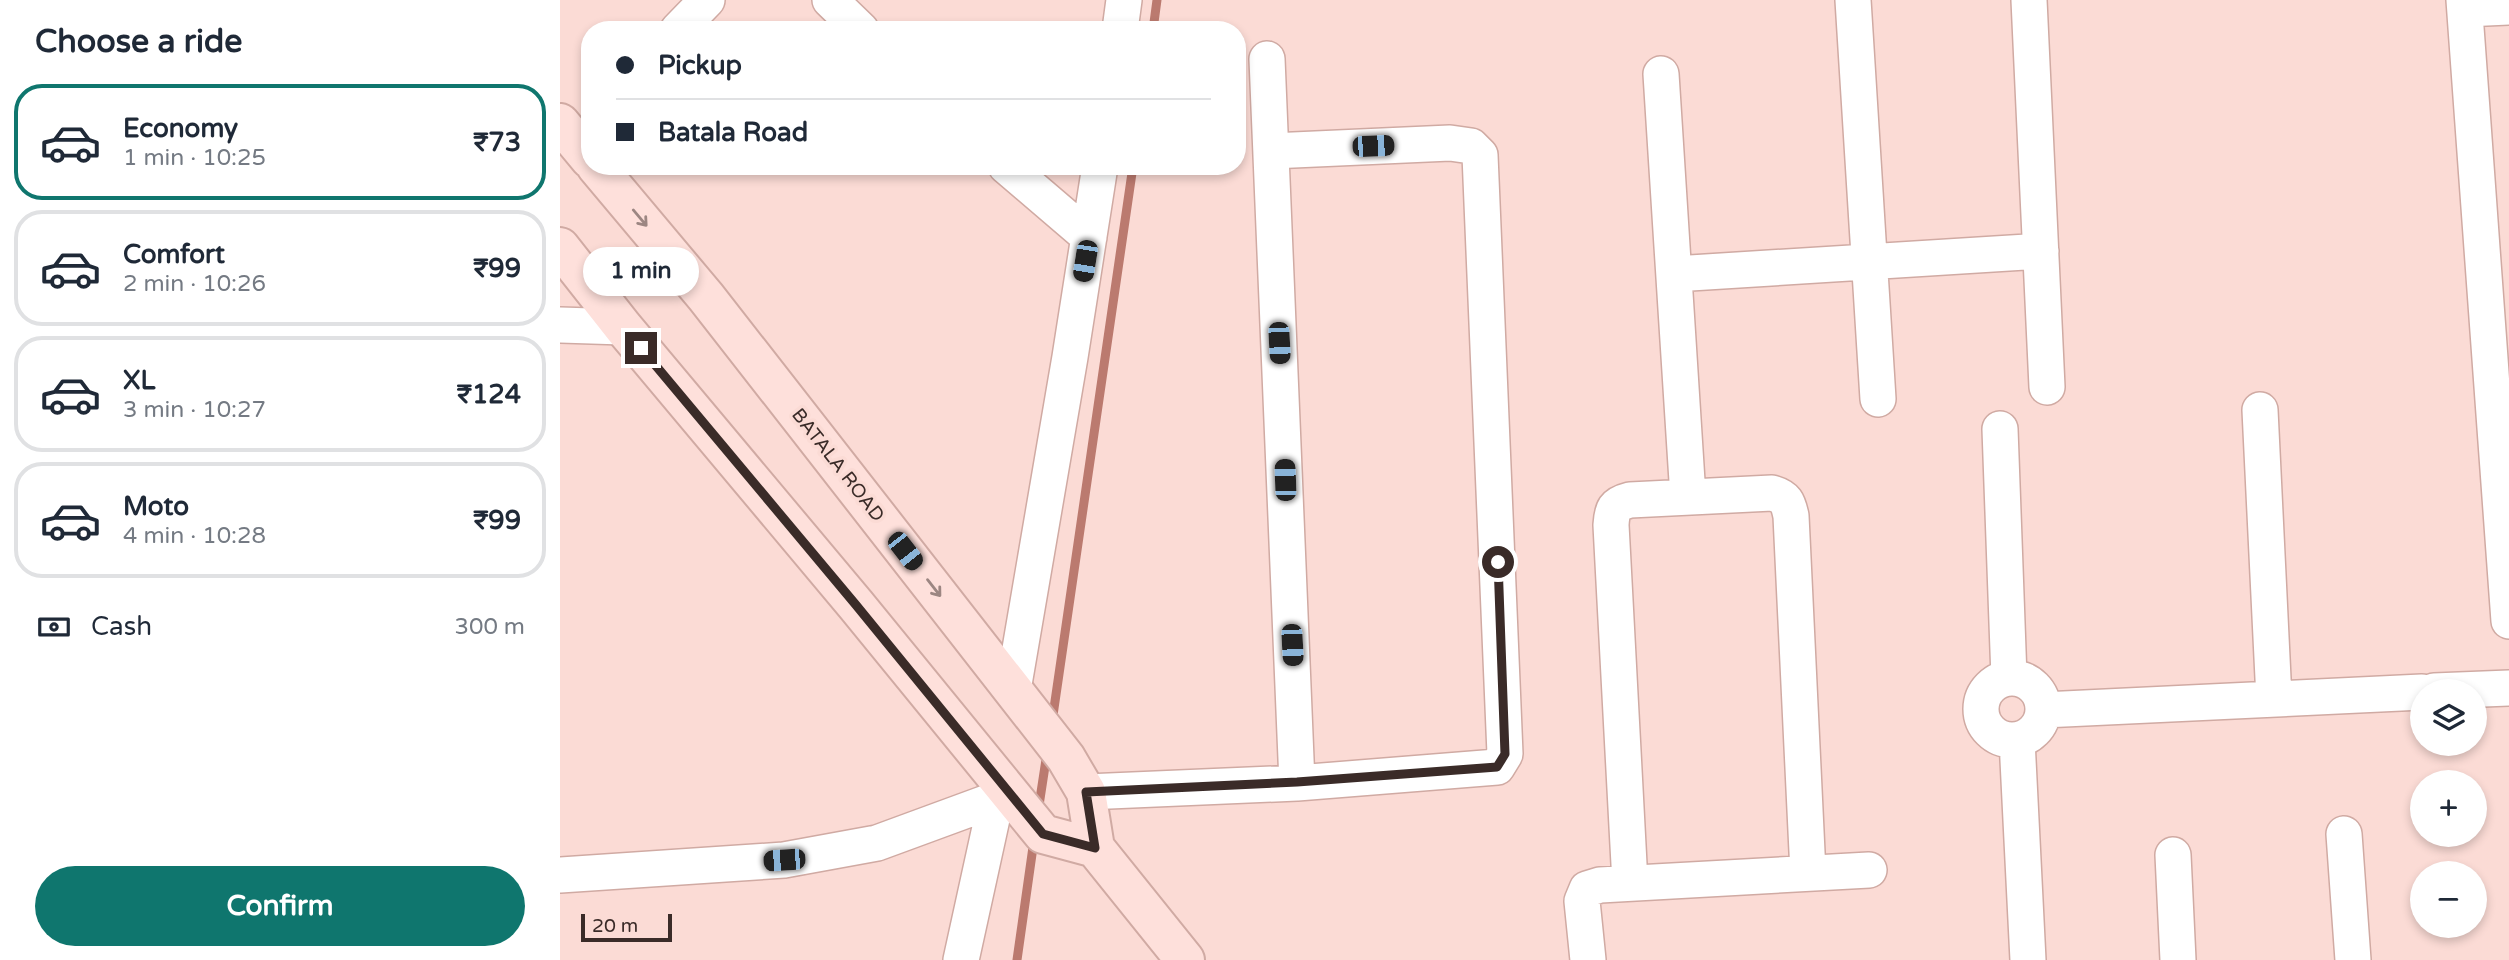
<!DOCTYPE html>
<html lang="en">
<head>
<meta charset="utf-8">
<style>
  body { margin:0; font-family:"Varela Round",sans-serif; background:#f6f6f7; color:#1f2937; height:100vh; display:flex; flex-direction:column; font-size:26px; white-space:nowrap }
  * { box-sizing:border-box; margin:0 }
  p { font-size:23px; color:#747a83 }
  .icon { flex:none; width:38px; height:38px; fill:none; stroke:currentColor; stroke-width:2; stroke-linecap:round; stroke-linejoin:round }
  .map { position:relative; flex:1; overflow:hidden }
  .side { display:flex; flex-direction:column; background:#fff; width:560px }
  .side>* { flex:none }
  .top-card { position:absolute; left:21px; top:21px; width:665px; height:154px; border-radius:28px; box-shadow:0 4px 10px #0003; display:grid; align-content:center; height:154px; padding:0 35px; background:#fff }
  .tools { position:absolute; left:1850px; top:679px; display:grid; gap:14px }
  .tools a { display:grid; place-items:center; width:77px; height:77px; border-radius:50%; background:#fff; box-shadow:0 4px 10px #0003; font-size:35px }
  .scale { position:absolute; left:21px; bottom:18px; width:91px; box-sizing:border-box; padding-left:7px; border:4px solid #3a2b28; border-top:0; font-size:19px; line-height:24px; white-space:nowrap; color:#3a2b28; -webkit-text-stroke:5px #fbdbd5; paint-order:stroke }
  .end { position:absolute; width:32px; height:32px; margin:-16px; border:9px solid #3a2b28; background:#fff; box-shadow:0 0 0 4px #fff }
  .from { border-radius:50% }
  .bubble { position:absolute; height:49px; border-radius:24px; background:#fff; box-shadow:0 4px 10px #0003; font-size:23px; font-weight:700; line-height:49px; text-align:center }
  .car { position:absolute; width:21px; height:42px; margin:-21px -10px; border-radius:9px; box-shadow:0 0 5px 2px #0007; background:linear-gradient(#222 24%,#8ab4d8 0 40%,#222 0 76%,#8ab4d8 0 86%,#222 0) }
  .top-card b { display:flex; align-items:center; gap:24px; height:66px; font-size:26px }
  .top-card b+b { border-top:2px solid #e0e1e3 }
  .top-card i { width:18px; height:18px; background:#1f2937 }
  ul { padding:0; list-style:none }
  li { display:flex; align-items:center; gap:21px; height:116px; margin:0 14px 10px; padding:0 21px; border:4px solid #e0e1e3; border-radius:28px }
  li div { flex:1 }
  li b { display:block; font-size:26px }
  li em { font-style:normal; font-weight:700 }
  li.current { border-color:#0f766e }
  li>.icon { width:63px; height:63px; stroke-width:1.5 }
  h2 { padding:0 35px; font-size:32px; line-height:84px }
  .pay { display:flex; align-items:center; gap:18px; height:77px; padding:0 35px; font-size:26px }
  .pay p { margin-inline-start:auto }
  .primary-button { display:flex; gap:14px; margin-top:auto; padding:14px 35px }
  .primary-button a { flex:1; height:80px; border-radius:42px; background:#0f766e; color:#fff; font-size:28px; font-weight:700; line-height:80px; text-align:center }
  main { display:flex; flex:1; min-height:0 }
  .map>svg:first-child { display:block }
</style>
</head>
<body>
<main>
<section class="side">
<h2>Choose a ride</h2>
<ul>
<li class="current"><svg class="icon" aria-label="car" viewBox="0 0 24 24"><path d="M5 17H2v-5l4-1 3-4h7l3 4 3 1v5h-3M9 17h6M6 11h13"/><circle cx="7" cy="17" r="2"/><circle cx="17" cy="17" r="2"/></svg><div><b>Economy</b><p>1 min · 10:25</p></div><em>₹73</em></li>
<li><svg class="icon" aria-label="car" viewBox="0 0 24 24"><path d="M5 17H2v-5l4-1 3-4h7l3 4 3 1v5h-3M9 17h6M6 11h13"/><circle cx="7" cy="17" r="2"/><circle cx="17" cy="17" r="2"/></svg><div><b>Comfort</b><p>2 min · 10:26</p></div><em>₹99</em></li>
<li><svg class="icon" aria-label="car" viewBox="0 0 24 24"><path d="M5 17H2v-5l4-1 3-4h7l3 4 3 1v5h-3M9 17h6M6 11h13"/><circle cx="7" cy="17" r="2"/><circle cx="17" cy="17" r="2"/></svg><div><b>XL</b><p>3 min · 10:27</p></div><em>₹124</em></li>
<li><svg class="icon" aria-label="car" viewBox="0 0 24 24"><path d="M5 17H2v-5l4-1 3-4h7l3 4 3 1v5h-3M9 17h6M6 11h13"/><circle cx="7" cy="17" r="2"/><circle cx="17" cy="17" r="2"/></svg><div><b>Moto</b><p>4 min · 10:28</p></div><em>₹99</em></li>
</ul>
<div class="pay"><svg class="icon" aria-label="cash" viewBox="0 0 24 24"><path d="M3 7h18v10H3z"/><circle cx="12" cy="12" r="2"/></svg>Cash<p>300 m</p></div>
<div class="primary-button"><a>Confirm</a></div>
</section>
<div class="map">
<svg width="1949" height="960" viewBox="0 0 1949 960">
  <rect width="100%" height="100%" fill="#fbdbd5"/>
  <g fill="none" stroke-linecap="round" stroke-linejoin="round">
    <path stroke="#bb7a6f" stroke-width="9" d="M 593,30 L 597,0
      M 492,722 L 573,166
      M 478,812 L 487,753
      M 457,960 L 474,840"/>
    <g stroke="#d0aaa3" stroke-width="38">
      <path id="minor" d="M 270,0 L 301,30
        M 1293,0 L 1318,399
        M 1469,0 L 1487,387
        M 1904,0 L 1949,621
        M 1905,9 L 1949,7
        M 118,30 L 147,0
        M 560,30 L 564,0
        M 707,59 L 737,783
        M 1101,74 L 1128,497
        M 446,166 L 529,237
        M 1114,274 L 1481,251
        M 0,325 L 63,327
        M 1700,410 L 1714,699
        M 1440,429 L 1449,678
        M1421 709a31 31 0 1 1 62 0a31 31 0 1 1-62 0Z
        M 453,690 L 510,357 L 540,166
        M 1874,691 L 1949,688
        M 1483,710 L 1862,692
        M 1457,740 L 1468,960
        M 526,792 L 737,783 L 937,767 L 945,754 L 920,155 L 911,146 L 890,143 L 711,151
        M 1784,834 L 1793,960
        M 1613,855 L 1618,960
        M 0,875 L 224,860 L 317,843 L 434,800
        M 1070,883 L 1051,525 C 1052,509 1054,504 1070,500 L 1212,493 C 1226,497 1228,502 1231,516 L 1248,873
        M 401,960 L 440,782
        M 1028,960 L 1022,901 L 1027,889 L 1040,885 L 1309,870"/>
    </g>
    <g stroke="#d0aaa3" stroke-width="42">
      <path id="secondary" d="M 0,123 L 30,159
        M 36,166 L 146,297 L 506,758 L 526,792 L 535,848 L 625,960
        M 0,247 L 63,327 L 296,605 L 483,834 L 535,848"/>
    </g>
    <use href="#minor" stroke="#fff" stroke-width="35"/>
    <use href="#secondary" stroke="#fee0db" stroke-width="38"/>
  </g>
  <defs><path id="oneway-shaft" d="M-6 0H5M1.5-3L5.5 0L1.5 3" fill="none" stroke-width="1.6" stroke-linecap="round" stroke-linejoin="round" transform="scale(1.75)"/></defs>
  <g stroke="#9c8682">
    <use href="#oneway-shaft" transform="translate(80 218) rotate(50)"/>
    <use href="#oneway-shaft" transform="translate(374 588) rotate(52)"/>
  </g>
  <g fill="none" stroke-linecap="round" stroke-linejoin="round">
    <path stroke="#3a2b28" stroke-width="9" d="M 81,348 L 296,605 L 483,834 L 535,848 L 526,792 L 737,782 L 937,767 L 945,754 L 938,562"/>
  </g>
  <g text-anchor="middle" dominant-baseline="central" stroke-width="7" stroke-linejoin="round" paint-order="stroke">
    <g font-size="19" fill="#3a2b28" stroke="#fbdbd5">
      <text transform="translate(278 465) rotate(52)">BATALA ROAD</text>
    </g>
  </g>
</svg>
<div class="tools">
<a><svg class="icon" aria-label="layers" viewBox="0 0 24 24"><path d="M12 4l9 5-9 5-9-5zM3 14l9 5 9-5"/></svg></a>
<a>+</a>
<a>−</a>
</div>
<div class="scale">20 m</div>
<i class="end from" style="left:938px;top:562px"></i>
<i class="end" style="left:81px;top:348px"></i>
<div class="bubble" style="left:23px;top:247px;width:116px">1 min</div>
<i class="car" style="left:813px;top:146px;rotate:88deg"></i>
<i class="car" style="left:525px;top:261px;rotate:189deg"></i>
<i class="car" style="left:719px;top:343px;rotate:177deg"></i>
<i class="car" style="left:725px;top:480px;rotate:358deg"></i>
<i class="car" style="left:345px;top:551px;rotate:142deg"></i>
<i class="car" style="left:732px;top:645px;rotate:177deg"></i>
<i class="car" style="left:224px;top:860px;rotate:266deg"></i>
<div class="top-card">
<b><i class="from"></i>Pickup</b>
<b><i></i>Batala Road</b>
</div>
</div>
</main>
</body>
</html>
